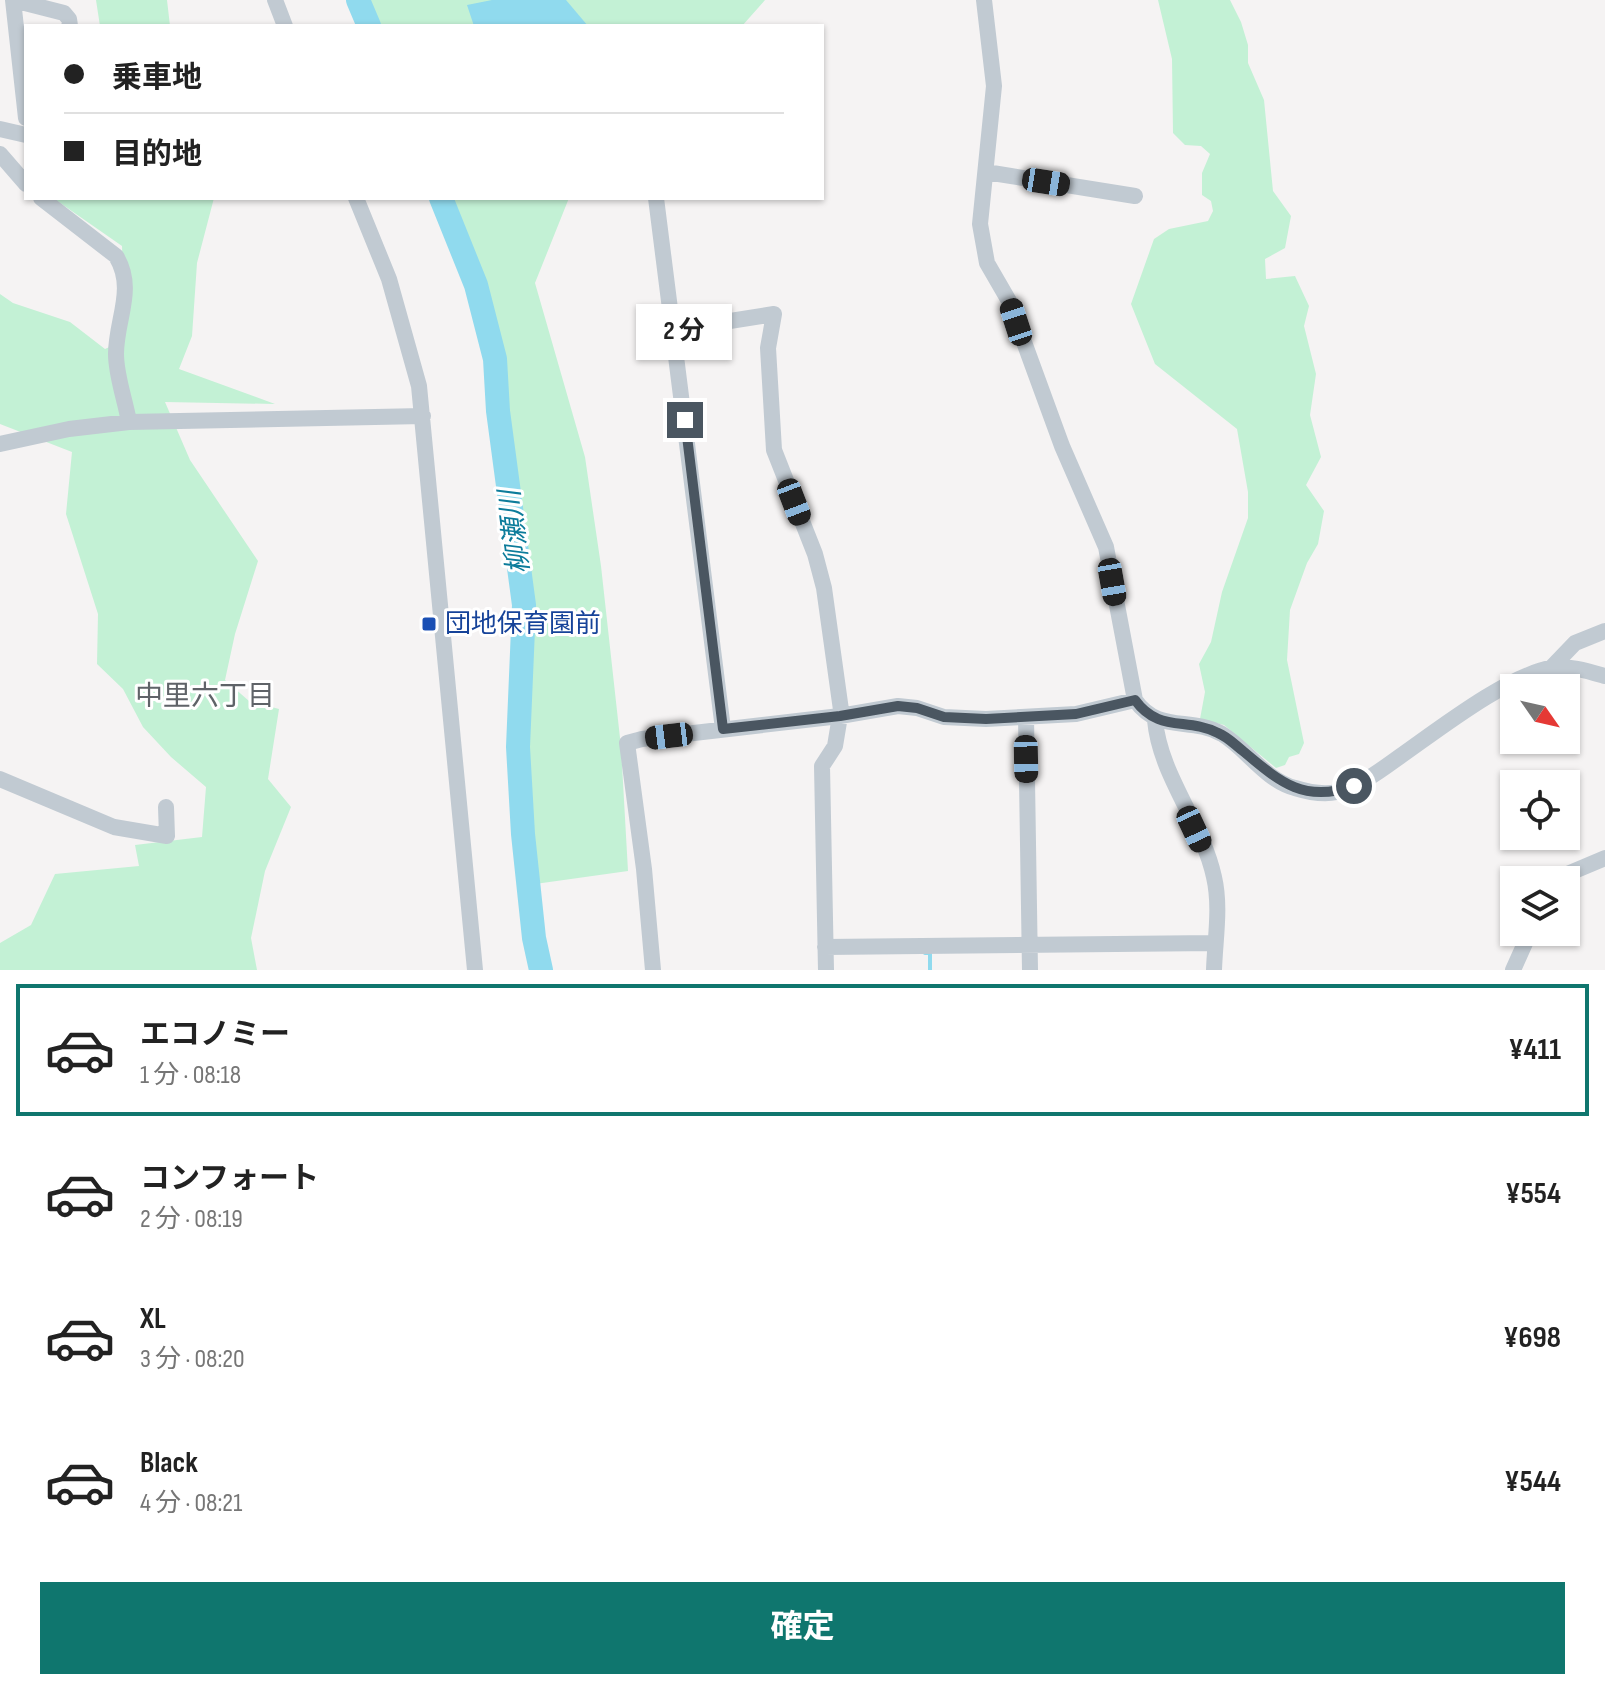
<!DOCTYPE html>
<html lang="ja">
<head>
<meta charset="utf-8">
<style>
  body { margin:0; font-family:"Sofia Sans Condensed","Noto Sans JP",sans-serif; background:#f2f2f2; color:#222; height:100vh; display:flex; flex-direction:column; font-size:30px; white-space:nowrap }
  * { box-sizing:border-box; margin:0 }
  p { font-size:26px; color:#767676 }
  .icon { flex:none; width:44px; height:44px; fill:none; stroke:currentColor; stroke-width:2; stroke-linecap:round; stroke-linejoin:round }
  .map { position:relative; height:970px; overflow:hidden }
  .side { display:flex; flex-direction:column; background:#fff; flex:1 }
  .side>* { flex:none }
  .hud { position:absolute; left:24px; top:24px; width:800px; height:176px; border-radius:0px; box-shadow:0 2px 6px #0004; display:grid; align-content:center; height:176px; padding:0 40px; background:#fff }
  .needle { width:52px; rotate:124deg }
  .controls { position:absolute; left:1500px; top:674px; display:grid; gap:16px }
  .controls a { display:grid; place-items:center; width:80px; height:80px; border-radius:0px; background:#fff; box-shadow:0 2px 6px #0004; font-size:40px }
  .end { position:absolute; width:36px; height:36px; margin:-18px; border:10px solid #4a5661; background:#fff; box-shadow:0 0 0 4px #fff }
  .from { border-radius:50% }
  .bubble { position:absolute; height:56px; border-radius:0px; background:#fff; box-shadow:0 2px 6px #0004; font-size:26px; font-weight:700; line-height:56px; text-align:center }
  .car { position:absolute; width:24px; height:48px; margin:-24px -12px; border-radius:10px; box-shadow:0 0 6px 2px #0007; background:linear-gradient(#222 24%,#8ab4d8 0 40%,#222 0 76%,#8ab4d8 0 86%,#222 0) }
  .hud b { display:flex; align-items:center; gap:28px; height:76px; font-size:30px }
  .hud b+b { border-top:2px solid #e0e0e0 }
  .hud i { width:20px; height:20px; background:#222 }
  ul { padding:14px 0 0; list-style:none }
  li { display:flex; align-items:center; gap:24px; height:132px; margin:0 16px 12px; padding:0 24px; border:4px solid transparent; border-radius:0px }
  li div { flex:1 }
  li b { display:block; font-size:30px }
  li em { font-style:normal; font-weight:700 }
  li.on { border-color:#0f766e }
  li>.icon { width:72px; height:72px; stroke-width:1.5 }
  .primary-button { display:flex; gap:16px; margin-top:auto; padding:16px 40px }
  .primary-button a { flex:1; height:92px; border-radius:0px; background:#0f766e; color:#fff; font-size:32px; font-weight:700; line-height:92px; text-align:center }
  .map>svg:first-child { display:block }
</style>
</head>
<body>
<div class="map">
<svg width="1605" height="970" viewBox="0 0 1605 970">
  <rect width="100%" height="100%" fill="#f5f3f3"/>
  <path fill="#c3f1d5" d="M 96,0 L 167,0 L 170,26 L 100,26 Z
    M 355,0 L 765,0 L 742,26 L 366,26 Z
    M 1158,0 L 1230,0 L 1241,22 L 1248,45 L 1248,63 L 1264,100 L 1273,191 L 1291,216 L 1285,248 L 1265,259 L 1266,279 L 1295,276 L 1309,306 L 1304,326 L 1316,374 L 1310,415 L 1321,457 L 1306,485 L 1324,511 L 1318,544 L 1307,563 L 1290,610 L 1287,660 L 1304,743 L 1299,754 L 1289,757 L 1285,765 L 1276,768 L 1224,725 L 1200,719 L 1205,692 L 1199,664 L 1211,642 L 1222,592 L 1248,518 L 1248,492 L 1237,429 L 1155,364 L 1131,304 L 1154,239 L 1169,229 L 1208,221 L 1213,211 L 1211,201 L 1202,195 L 1202,173 L 1210,154 L 1201,146 L 1185,145 L 1173,133 L 1172,59 Z
    M 53,198 L 214,198 L 197,263 L 192,336 L 179,369 L 275,404 L 165,402 L 190,460 L 258,561 L 235,634 L 225,680 L 249,701 L 279,709 L 268,779 L 291,807 L 265,871 L 251,938 L 257,970 L 0,970 L 0,943 L 31,925 L 55,874 L 139,866 L 135,845 L 202,837 L 206,787 L 171,757 L 143,727 L 123,689 L 97,664 L 98,614 L 66,514 L 72,452 L 0,424 L 0,294 L 13,303 L 70,322 L 105,349 L 125,340 L 122,246 Z
    M 439,198 L 569,198 L 535,283 L 585,457 L 601,566 L 621,747 L 628,871 L 528,885 L 524,605 L 495,359 L 476,285 Z"/>
  <path fill="#90daee" d="M 492,0 L 566,0 L 588,26 L 474,26 L 467,5 Z"/>
  <g fill="none" stroke-linecap="round" stroke-linejoin="round">
    <path stroke="#90daee" stroke-width="4" d="M 925,953 L 930,953 L 930,970"/>
    <path stroke="#90daee" stroke-width="24" d="M 358,0 L 369,26
      M 441,198 L 476,285 L 495,359 L 498,411 L 524,605 L 518,747 L 523,834 L 534,938 L 541,970"/>
    <path stroke="#c1cad2" stroke-width="16" d="M 13,0 L 26,118
      M 13,0 L 64,13 L 69,19 L 70,26
      M 275,0 L 285,26
      M 984,0 L 994,86 L 980,224 L 987,263 L 1009,301 L 1062,446 L 1106,547 L 1135,700 C 1159,734 1190,716 1222,734 C 1247,749 1265,780 1295,788 C 1308,792 1323,795 1337,792 C 1359,786 1377,773 1395,760 C 1434,733 1506,676 1551,668 C 1569,665 1588,671 1605,676
      M 0,129 L 26,135
      M 0,154 L 26,184
      M 986,172 L 1135,196
      M 41,198 L 116,256 C 136,289 116,319 116,354 C 116,376 125,399 129,422
      M 356,198 L 389,279 L 419,386 L 475,970
      M 656,198 L 723,729
      M 673,330 L 774,314 L 768,348 L 774,450 L 815,554 L 824,588 L 841,710 L 835,746 L 822,766 L 826,970
      M 0,444 L 69,429 L 129,422 L 423,416
      M 1551,668 L 1575,643 L 1605,631
      M 1026,717 L 1030,970
      M 1155,720 C 1160,776 1202,822 1214,877 C 1221,907 1215,939 1214,970
      M 0,779 L 114,827 L 167,836 L 166,807
      M 1553,880 L 1605,858
      M 825,947 L 1215,943
      M 653,970 L 644,869 L 627,743 L 642,739 L 840,716 L 898,706 L 917,708 L 944,717 L 986,719 L 1076,714 L 1135,700
      M 1513,970 L 1530,932"/>
  </g>
  <g fill="none" stroke-linecap="round" stroke-linejoin="round">
    <path stroke="#4a5661" stroke-width="10" d="M 685,420 L 723,729 L 840,716 L 898,706 L 917,708 L 944,717 L 986,719 L 1076,714 L 1135,700 C 1159,733 1186,717 1218,733 C 1228,737 1235,745 1243,751 C 1281,783 1304,803 1354,786"/>
  </g>
  <rect fill="#1a4fb4" stroke="#fff" stroke-width="3" x="421" y="616" width="16" height="16" rx="4"/>
  <g text-anchor="middle" dominant-baseline="central" stroke-width="6" stroke-linejoin="round" paint-order="stroke">
    <g font-size="26" fill="#164399" stroke="#fff" text-anchor="start">
      <text x="445" y="624">団地保育園前</text>
    </g>
    <g font-size="28" font-style="italic" fill="#0c7c9b" stroke="#fff">
      <text transform="translate(515 532) rotate(-97)">柳瀬川</text>
    </g>
    <g font-size="28" fill="#5f6368" stroke="#fff">
      <text x="205" y="696">中里六丁目</text>
    </g>
  </g>
</svg>
<div class="controls">
<a><svg class="needle" viewBox="-14 -14 28 28"><path d="M0-13l5 13h-10z" fill="#e53935"/><path d="M0 13l5-13h-10z" fill="#767676"/></svg></a>
<a><svg class="icon" aria-label="locate" viewBox="0 0 24 24"><circle cx="12" cy="12" r="6"/><path d="M12 2v4M12 18v4M2 12h4M18 12h4"/></svg></a>
<a><svg class="icon" aria-label="layers" viewBox="0 0 24 24"><path d="M12 4l9 5-9 5-9-5zM3 14l9 5 9-5"/></svg></a>
</div>
<i class="end from" style="left:1354px;top:786px"></i>
<i class="end" style="left:685px;top:420px"></i>
<div class="bubble" style="left:636px;top:304px;width:96px">2 分</div>
<i class="car" style="left:1046px;top:182px;rotate:99deg"></i>
<i class="car" style="left:1016px;top:322px;rotate:342deg"></i>
<i class="car" style="left:794px;top:502px;rotate:159deg"></i>
<i class="car" style="left:1112px;top:582px;rotate:170deg"></i>
<i class="car" style="left:669px;top:736px;rotate:263deg"></i>
<i class="car" style="left:1026px;top:759px;rotate:179deg"></i>
<i class="car" style="left:1194px;top:829px;rotate:155deg"></i>
<div class="hud">
<b><i class="from"></i>乗車地</b>
<b><i></i>目的地</b>
</div>
</div>
<section class="side">
<ul>
<li class="on"><svg class="icon" aria-label="car" viewBox="0 0 24 24"><path d="M5 17H2v-5l4-1 3-4h7l3 4 3 1v5h-3M9 17h6M6 11h13"/><circle cx="7" cy="17" r="2"/><circle cx="17" cy="17" r="2"/></svg><div><b>エコノミー</b><p>1 分 · 08:18</p></div><em>¥411</em></li>
<li><svg class="icon" aria-label="car" viewBox="0 0 24 24"><path d="M5 17H2v-5l4-1 3-4h7l3 4 3 1v5h-3M9 17h6M6 11h13"/><circle cx="7" cy="17" r="2"/><circle cx="17" cy="17" r="2"/></svg><div><b>コンフォート</b><p>2 分 · 08:19</p></div><em>¥554</em></li>
<li><svg class="icon" aria-label="car" viewBox="0 0 24 24"><path d="M5 17H2v-5l4-1 3-4h7l3 4 3 1v5h-3M9 17h6M6 11h13"/><circle cx="7" cy="17" r="2"/><circle cx="17" cy="17" r="2"/></svg><div><b>XL</b><p>3 分 · 08:20</p></div><em>¥698</em></li>
<li><svg class="icon" aria-label="car" viewBox="0 0 24 24"><path d="M5 17H2v-5l4-1 3-4h7l3 4 3 1v5h-3M9 17h6M6 11h13"/><circle cx="7" cy="17" r="2"/><circle cx="17" cy="17" r="2"/></svg><div><b>Black</b><p>4 分 · 08:21</p></div><em>¥544</em></li>
</ul>
<div class="primary-button"><a>確定</a></div>
</section>
</body>
</html>
